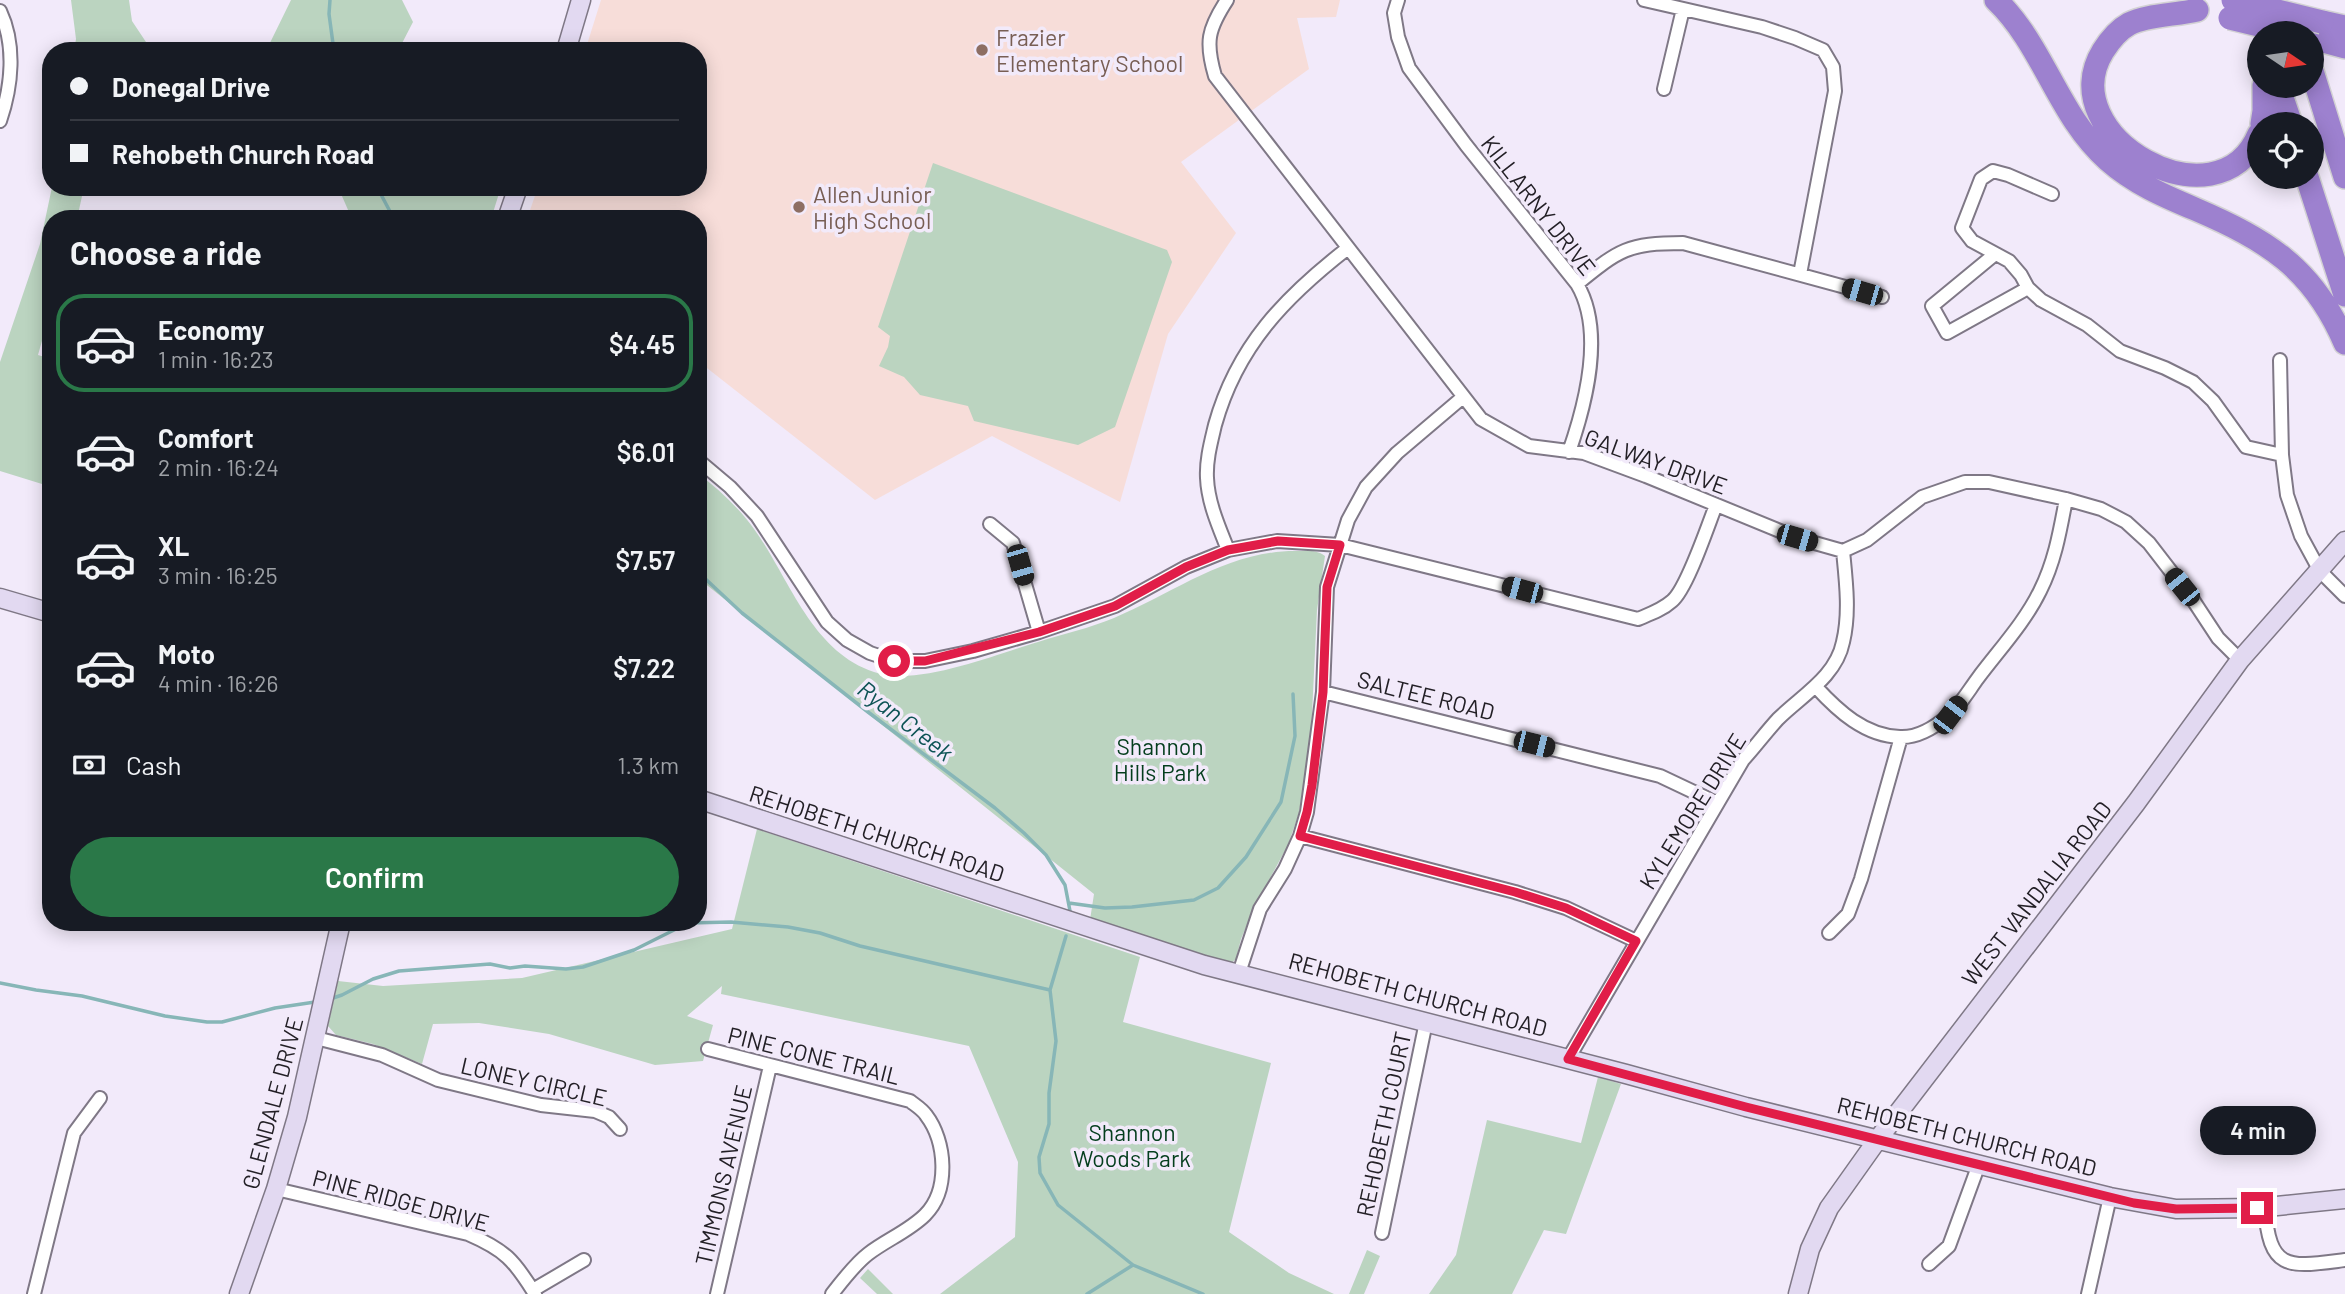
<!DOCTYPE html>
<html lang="en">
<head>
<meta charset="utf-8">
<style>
  body { margin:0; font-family:Barlow,sans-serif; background:#20242c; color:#f1f3f6; height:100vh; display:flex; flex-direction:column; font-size:26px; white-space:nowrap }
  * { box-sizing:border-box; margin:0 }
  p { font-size:23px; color:#9ea1a6 }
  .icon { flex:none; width:38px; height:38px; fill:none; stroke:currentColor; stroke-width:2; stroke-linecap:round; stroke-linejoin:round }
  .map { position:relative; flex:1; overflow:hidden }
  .side { position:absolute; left:42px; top:210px; width:665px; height:721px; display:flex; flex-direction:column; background:#171b24; border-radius:28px; box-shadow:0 4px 18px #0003 }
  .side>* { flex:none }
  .hud { position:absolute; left:42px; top:42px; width:665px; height:154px; border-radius:28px; box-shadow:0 4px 18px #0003; display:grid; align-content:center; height:154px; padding:0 28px; background:#171b24 }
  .needle { width:46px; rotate:103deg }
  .buttons { position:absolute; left:2247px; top:21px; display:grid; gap:14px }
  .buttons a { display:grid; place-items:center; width:77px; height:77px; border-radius:50%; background:#171b24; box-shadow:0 4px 18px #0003; font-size:35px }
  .end { position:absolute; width:32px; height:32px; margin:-16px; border:9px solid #e11d48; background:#fff; box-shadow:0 0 0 4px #fff }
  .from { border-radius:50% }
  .bubble { position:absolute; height:49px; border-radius:24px; background:#171b24; box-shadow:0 4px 18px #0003; font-size:23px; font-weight:600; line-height:49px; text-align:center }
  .car { position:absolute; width:21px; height:42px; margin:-21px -10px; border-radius:9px; box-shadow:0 0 5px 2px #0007; background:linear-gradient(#222 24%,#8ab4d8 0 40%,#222 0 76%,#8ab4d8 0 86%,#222 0) }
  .hud b { display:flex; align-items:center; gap:24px; height:66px; font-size:26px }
  .hud b+b { border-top:2px solid #363941 }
  .hud i { width:18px; height:18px; background:#f1f3f6 }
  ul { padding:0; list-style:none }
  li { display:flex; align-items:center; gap:21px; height:98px; margin:0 14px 10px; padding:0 14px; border:4px solid transparent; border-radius:28px }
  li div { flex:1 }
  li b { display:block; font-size:26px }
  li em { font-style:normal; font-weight:600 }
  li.selected { border-color:#2a7848 }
  li>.icon { width:63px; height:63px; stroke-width:1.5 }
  h2 { padding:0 28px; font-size:32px; line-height:84px }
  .pay { display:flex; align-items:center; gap:18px; height:77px; padding:0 28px; font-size:26px }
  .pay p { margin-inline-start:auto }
  .action { display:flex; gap:14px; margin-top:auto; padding:14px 28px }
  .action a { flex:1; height:80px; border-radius:42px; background:#2a7848; color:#fff; font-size:28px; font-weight:600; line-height:80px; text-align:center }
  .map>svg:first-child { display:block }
</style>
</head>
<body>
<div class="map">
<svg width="2345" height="1294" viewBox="0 0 2345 1294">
  <rect width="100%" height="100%" fill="#f2eafa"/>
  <path fill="#f7ddd9" d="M 601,0 L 1340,0 L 1336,17 L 1297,18 L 1309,69 L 1181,162 L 1236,233 L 1168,334 L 1120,502 L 992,436 L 875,500 L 698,361 L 698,219 L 527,219 L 538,187 L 698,187 L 698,51 L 585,51 Z"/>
  <path fill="#bbd4c0" d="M 71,0 L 129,0 L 132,21 L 152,51 L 74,51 L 76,39 Z
    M 291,0 L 402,0 L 413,22 L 398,51 L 266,51 Z
    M 933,163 L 1167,250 L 1172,262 L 1115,427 L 1078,445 L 974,421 L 968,406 L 920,395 L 904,377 L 879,366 L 888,347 L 890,336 L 878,327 Z
    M 52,187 L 84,187 L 77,219 L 51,219 L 51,309 L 38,355 L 51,359 L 51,480 L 42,484 L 0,471 L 0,362 L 40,244 Z
    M 338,187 L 501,187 L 491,219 L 352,219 Z
    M 698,474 C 719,489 739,508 754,529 C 790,579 811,651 874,672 C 917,687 994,655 1038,642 C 1063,634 1090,628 1114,618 C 1174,593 1227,551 1295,551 C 1306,551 1316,549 1325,556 L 1317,610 L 1311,735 L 1299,813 L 1288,845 L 1254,908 L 1241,939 L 1236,959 L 1230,964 L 1143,939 L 1090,920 L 1094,894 L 698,578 Z
    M 757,829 L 1140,957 L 1123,1022 L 1271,1063 L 1229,1232 L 1289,1273 L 1334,1294 L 940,1294 L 1015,1237 L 1018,1162 L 969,1046 L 721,994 L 722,986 L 687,1016 L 713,1025 L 703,1061 L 655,1065 L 549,1034 L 479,1023 L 433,1024 L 422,1064 L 373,1044 L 336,1035 L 328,1026 L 338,981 L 383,986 L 522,978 L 732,929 Z
    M 1598,1077 L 1621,1084 L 1566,1234 L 1544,1230 L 1512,1294 L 1429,1294 L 1456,1255 L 1487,1120 L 1581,1143 Z
    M 1367,1250 L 1380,1256 L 1364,1294 L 1349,1294 Z
    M 868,1269 L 893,1294 L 877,1294 L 860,1278 Z"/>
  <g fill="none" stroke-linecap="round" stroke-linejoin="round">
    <path stroke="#87b6b7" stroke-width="3.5" d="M 330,0 L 329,14 L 334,51
      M 377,187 L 394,219
      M 698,572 L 742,613 L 868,712 L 995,808 L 1024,833 L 1046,855 L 1065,885 L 1070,911
      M 1069,903 L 1105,908 L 1132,907 L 1194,900 L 1218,888 L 1246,857 L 1281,802 L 1295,736 L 1293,694
      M 1066,936 L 1050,990 L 1056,1041 L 1049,1093 L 1049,1124 L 1039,1157 L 1040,1173 L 1058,1205 L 1133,1265 L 1203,1294
      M 0,983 L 36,990 L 82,996 L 165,1016 L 207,1022 L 222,1022 L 275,1008 L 315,1002
      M 330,999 L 342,995 L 373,979 L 399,971 L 490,964 L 510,968 L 525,966 L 566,969 L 583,967 L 634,950 L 688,923 L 731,922 L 788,927 L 820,933 L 860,946 L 1050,990
      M 1087,1294 L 1133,1265"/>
    <g stroke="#7f7886" stroke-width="16">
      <path id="street" d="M 1227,0 C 1208,29 1205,42 1215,76 L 1481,419 L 1529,446 L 1584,453 L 1646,476 L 1797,538 L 1843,551 L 1867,540 L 1922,497 L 1965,482 L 1989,482 L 2066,499 L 2101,509 L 2126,522 L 2149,543 L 2193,600 L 2218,638 L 2240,660
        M 1398,0 L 1394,13 L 1398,37 L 1409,68 L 1466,145 L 1577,284 C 1605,331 1586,403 1569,452
        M 1644,0 L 1762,27 L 1795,38 L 1823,50 L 1833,67 L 1835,91 L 1800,274
        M 0,11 C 16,45 12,86 0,121
        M 1664,89 L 1683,9
        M 2052,194 L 2008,175 L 1993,171 L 1981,179 L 1962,228 L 1972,241 L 2009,261 L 2021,275 L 2028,288 L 2041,300 L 2087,325 L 2120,351 L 2165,368 L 2193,382 L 2213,401 L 2246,447 L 2282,455
        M 1995,254 L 1932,306 L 1947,333 L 2028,288
        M 1577,284 C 1619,250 1627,243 1683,243 L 1882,297
        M 2280,360 L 2282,455 L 2287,495 L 2301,536 L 2320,571 L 2345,596
        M 698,460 L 730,487 L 757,516 L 827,622 L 847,640 L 870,653 L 894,661 L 925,661 L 973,651 L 1039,632 L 1115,606 L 1186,567 L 1228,550 L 1277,541 L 1340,545 L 1638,619 C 1650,614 1662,610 1672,601 C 1687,589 1708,525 1716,505
        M 990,524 L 1013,543 L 1039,632
        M 1228,550 C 1219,527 1208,503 1207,478 C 1206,460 1211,442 1215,425 C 1237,346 1285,297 1348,248
        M 1816,687 C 1838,711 1865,736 1900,737 C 1918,738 1935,727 1948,716 C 1960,706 1969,690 1978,678 C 1999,650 2025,622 2040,591 C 2055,561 2060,531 2066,499
        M 1323,692 L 1660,776 L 1717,803
        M 1300,836 L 1515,892 L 1566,908 L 1636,941
        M 1829,933 L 1848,914 L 1861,879 L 1901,737
        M 1239,973 L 1260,909 L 1285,869 L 1300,836 L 1307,812 L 1323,692 L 1327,587 L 1348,520 L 1366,487 L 1397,453 L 1463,397
        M 316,1038 L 382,1055 L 438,1080 L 541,1105 L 595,1111 L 609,1117 L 620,1129
        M 708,1049 L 910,1101 C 915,1105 922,1109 926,1115 C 946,1141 950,1190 925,1215 C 909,1231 886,1240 868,1254 C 855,1264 842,1281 832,1294
        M 1568,1059 L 1743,760 C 1755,747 1766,732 1778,719 C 1801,696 1836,677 1843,642 C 1850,613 1846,581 1843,551
        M 276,1189 L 468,1234 C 505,1250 514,1260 535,1294
        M 2265,1207 C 2269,1273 2290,1267 2345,1260
        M 1382,1233 L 1426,1022
        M 1929,1264 L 1949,1246 L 1979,1164
        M 533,1290 L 584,1260
        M 34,1294 L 74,1133 L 100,1098
        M 717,1294 L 770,1066
        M 2088,1294 L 2110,1197"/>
    </g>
    <g stroke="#7f7886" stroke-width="21">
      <path id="secondary" d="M 566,51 L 581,0
        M 507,219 L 518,187
        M 0,598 L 51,613
        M 698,799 L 1204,965 L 1626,1074 L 1746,1107 L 2110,1197 L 2176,1209 L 2257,1208 L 2345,1199
        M 239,1294 L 276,1189 L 297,1117 L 341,922
        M 1798,1294 L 1810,1249 L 1829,1208 L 1878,1139 L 2136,803 L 2240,660 L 2345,541"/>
    </g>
    <g stroke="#d3d2d4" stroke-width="26">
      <path id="highway" d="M 1996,0 C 2044,46 2058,116 2108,160 C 2134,183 2164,196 2195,209 C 2267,240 2313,268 2345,343
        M 2197,10 C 2176,15 2146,15 2129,24 C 2118,30 2110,40 2103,51 C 2050,137 2219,231 2259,134
        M 2322,22 L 2345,27
        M 2312,38 L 2345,47
        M 2312,71 L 2345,177
        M 2278,86 L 2291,124
        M 2262,124 L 2264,111 L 2264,86
        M 2307,177 L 2345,295"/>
    </g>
    <use href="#street" stroke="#fff" stroke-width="12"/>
    <use href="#secondary" stroke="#e2d9f1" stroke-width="18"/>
    <use href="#highway" stroke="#9d81cf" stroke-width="23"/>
    <g stroke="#d3d2d4" stroke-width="26" stroke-linecap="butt">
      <path id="highway-bridge" d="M 2233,0 L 2322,22
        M 2230,18 L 2291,33"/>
    </g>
    <use href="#highway-bridge" stroke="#9d81cf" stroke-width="23"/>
  </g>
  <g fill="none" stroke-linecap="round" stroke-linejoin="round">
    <path stroke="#e11d48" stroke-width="9" d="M 894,661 L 925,661 L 1039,632 L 1115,606 L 1186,567 L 1228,550 L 1278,541 L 1340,545 L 1327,587 L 1323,692 L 1312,785 L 1307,812 L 1300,836 L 1515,892 L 1566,908 L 1636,941 L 1568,1059 L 1746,1107 L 2134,1203 L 2176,1209 L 2257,1208"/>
  </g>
  <g fill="#8d6e63" stroke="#f2eafa" stroke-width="2.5">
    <circle cx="982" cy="50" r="7"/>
    <circle cx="799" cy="207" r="7"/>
  </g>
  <g text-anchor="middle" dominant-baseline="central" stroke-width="7" stroke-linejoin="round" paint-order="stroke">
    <g font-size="23" fill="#785e54" stroke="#f2eafa" text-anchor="start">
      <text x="996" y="37">Frazier<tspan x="996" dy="26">Elementary School</tspan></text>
      <text x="813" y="194">Allen Junior<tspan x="813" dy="26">High School</tspan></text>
    </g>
    <g font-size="23" fill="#232026" stroke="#f2eafa">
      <text transform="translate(1539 205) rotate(52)">KILLARNY DRIVE</text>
      <text transform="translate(1656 461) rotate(20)">GALWAY DRIVE</text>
      <text transform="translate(1426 695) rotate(14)">SALTEE ROAD</text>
      <text transform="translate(1692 811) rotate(-58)">KYLEMORE DRIVE</text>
      <text transform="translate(877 833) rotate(18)">REHOBETH CHURCH ROAD</text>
      <text transform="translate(2036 893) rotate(-52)">WEST VANDALIA ROAD</text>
      <text transform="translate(1418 994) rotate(15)">REHOBETH CHURCH ROAD</text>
      <text transform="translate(814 1055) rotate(14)">PINE CONE TRAIL</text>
      <text transform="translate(534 1081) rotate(13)">LONEY CIRCLE</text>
      <text transform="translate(272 1103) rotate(-75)">GLENDALE DRIVE</text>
      <text transform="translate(1383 1124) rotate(-78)">REHOBETH COURT</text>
      <text transform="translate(1967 1136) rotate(14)">REHOBETH CHURCH ROAD</text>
      <text transform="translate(723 1175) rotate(-77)">TIMMONS AVENUE</text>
      <text transform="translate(401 1200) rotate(15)">PINE RIDGE DRIVE</text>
    </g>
    <g font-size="23" fill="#043e1d" stroke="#f2eafa">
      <text x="1160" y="746">Shannon<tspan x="1160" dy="26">Hills Park</tspan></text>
      <text x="1132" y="1132">Shannon<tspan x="1132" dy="26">Woods Park</tspan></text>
    </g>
    <g font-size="24" font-style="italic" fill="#0d5355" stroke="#f2eafa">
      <text transform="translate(906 720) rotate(38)">Ryan Creek</text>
    </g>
  </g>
</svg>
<div class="buttons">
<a><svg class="needle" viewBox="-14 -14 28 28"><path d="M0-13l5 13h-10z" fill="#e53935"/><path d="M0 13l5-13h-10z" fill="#9ea1a6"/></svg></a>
<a><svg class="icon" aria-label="locate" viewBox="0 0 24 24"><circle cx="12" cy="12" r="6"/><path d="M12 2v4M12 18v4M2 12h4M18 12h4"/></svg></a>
</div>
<i class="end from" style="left:894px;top:661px"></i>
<i class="end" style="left:2257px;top:1208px"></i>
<div class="bubble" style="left:2200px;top:1106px;width:116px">4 min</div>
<i class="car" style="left:1862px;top:292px;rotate:286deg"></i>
<i class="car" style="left:1797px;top:538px;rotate:106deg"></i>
<i class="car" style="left:1020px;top:565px;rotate:164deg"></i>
<i class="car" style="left:2182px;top:587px;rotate:321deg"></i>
<i class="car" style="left:1522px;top:590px;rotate:285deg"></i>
<i class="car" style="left:1950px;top:715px;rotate:37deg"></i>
<i class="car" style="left:1534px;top:744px;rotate:104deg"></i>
<div class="hud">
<b><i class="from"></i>Donegal Drive</b>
<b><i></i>Rehobeth Church Road</b>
</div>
<section class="side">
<h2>Choose a ride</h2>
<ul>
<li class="selected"><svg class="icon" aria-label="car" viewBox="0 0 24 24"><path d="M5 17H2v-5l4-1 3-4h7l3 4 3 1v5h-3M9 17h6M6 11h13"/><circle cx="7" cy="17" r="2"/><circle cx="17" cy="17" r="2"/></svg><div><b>Economy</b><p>1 min · 16:23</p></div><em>$4.45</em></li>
<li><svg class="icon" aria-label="car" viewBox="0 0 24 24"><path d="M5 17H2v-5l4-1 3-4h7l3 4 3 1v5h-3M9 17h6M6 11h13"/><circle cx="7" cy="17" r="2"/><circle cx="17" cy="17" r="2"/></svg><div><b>Comfort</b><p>2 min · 16:24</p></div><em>$6.01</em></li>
<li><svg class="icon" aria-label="car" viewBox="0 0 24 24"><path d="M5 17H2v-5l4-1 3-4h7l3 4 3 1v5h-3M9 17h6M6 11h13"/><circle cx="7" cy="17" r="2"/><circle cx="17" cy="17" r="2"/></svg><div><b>XL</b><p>3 min · 16:25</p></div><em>$7.57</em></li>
<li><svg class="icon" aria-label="car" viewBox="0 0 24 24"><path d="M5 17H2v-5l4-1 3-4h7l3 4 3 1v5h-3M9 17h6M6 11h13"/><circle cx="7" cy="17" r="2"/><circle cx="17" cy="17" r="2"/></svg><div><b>Moto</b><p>4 min · 16:26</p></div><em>$7.22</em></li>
</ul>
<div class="pay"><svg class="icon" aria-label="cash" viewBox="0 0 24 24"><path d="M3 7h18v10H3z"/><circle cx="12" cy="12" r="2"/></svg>Cash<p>1.3 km</p></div>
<div class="action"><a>Confirm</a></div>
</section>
</div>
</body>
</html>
